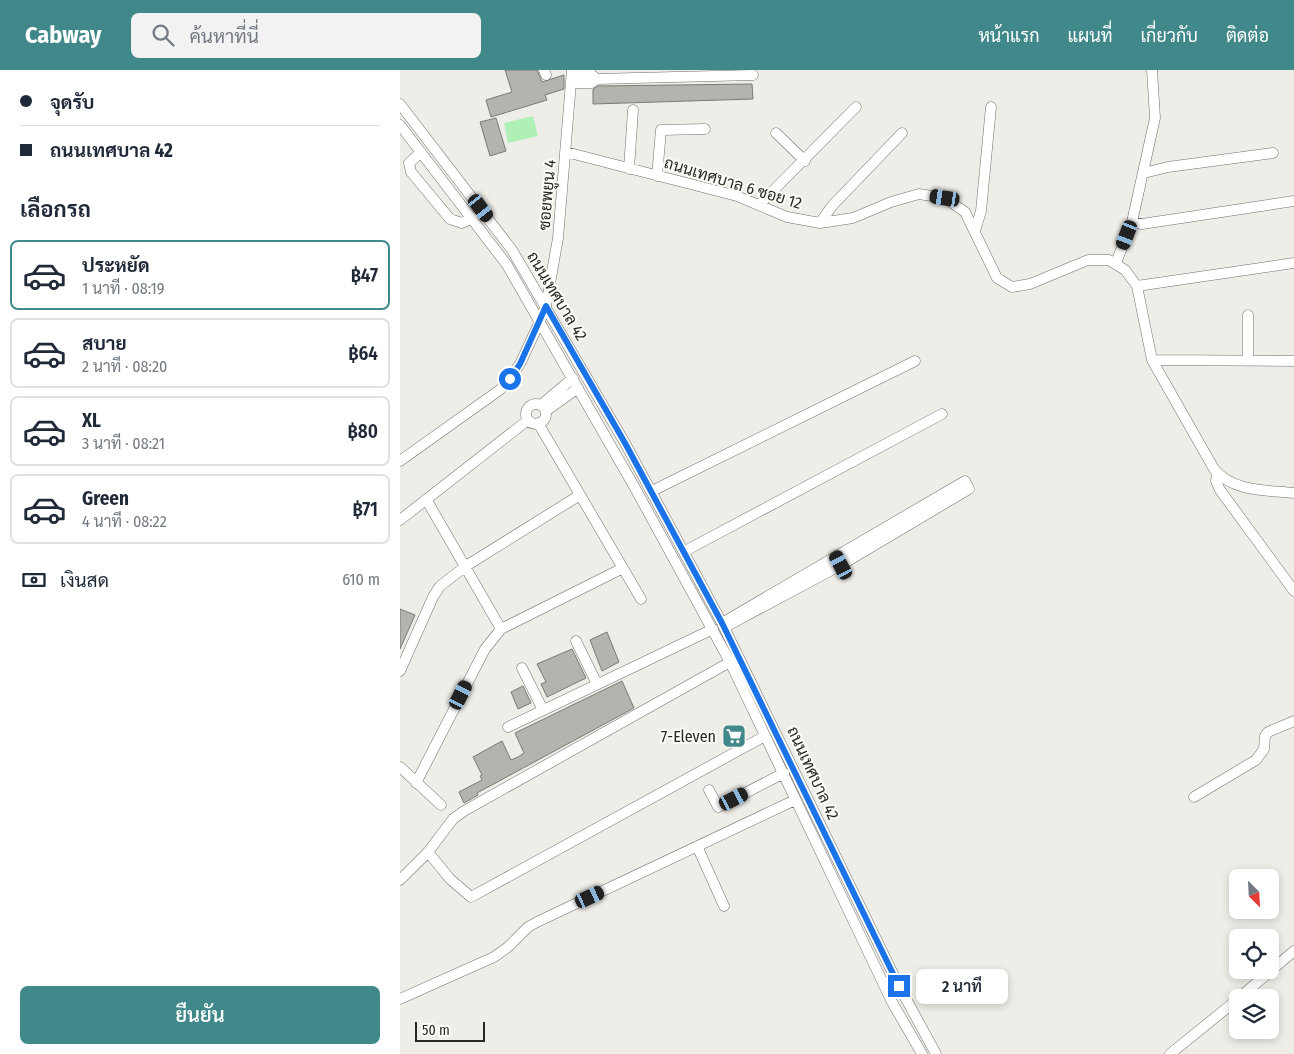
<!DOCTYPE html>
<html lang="th">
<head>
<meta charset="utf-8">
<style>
  body { margin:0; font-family:"Fira Sans Condensed",Sarabun,sans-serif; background:#f2f2f3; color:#1f2937; height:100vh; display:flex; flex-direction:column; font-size:19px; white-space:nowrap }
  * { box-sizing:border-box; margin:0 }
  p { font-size:16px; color:#747a83 }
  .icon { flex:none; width:28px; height:28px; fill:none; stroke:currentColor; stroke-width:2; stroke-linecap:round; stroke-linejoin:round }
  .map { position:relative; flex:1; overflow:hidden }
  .details { display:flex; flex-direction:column; background:#fff; width:400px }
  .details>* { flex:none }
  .guide { display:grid; align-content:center; height:110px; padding:0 20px; background:#fff }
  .needle { width:32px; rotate:156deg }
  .controls { position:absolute; left:829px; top:799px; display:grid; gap:10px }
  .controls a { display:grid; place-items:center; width:50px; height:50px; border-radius:8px; background:#fff; box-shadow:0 2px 8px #0003; font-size:25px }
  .scale { position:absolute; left:15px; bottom:12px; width:70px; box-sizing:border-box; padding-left:5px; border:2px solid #272724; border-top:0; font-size:14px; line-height:18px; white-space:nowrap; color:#272724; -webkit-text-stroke:4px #fdfbf5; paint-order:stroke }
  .end { position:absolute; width:22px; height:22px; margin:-11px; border:6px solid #1a73e8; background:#fff; box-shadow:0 0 0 2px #fff }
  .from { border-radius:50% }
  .bubble { position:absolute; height:35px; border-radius:8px; background:#fff; box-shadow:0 2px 8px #0003; font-size:16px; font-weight:600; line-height:35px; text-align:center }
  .car { position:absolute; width:15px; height:30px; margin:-15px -8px; border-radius:6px; box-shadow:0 0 4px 1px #0007; background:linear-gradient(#222 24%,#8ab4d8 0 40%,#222 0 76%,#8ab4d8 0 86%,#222 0) }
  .guide b { display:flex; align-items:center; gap:18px; height:48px; font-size:19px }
  .guide b+b { border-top:1px solid #e0e1e3 }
  .guide i { width:12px; height:12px; background:#1f2937 }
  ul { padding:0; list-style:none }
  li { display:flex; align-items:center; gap:15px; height:70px; margin:0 10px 8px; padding:0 10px; border:2px solid #e0e1e3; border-radius:8px }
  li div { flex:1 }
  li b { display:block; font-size:19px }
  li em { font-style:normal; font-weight:600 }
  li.on { border-color:#408889 }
  li>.icon { width:45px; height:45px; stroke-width:1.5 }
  h2 { padding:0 20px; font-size:22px; line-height:60px }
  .pay { display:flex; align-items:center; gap:12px; height:55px; padding:0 20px; font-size:19px }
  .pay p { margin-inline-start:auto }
  .action { display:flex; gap:10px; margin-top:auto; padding:10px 20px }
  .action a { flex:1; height:58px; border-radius:8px; background:#408889; color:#fff; font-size:20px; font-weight:600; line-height:58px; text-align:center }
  header { display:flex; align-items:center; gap:30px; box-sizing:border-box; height:70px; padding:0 25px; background:#408889; color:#fff }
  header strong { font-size:24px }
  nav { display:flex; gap:28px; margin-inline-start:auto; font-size:18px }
  .search { width:350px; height:45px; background:#f2f2f3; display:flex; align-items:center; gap:12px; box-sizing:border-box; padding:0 18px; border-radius:8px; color:#747a83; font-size:19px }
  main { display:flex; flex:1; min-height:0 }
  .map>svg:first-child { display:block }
</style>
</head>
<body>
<header>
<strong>Cabway</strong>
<div class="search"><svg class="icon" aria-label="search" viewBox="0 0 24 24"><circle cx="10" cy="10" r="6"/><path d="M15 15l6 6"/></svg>ค้นหาที่นี่</div>
<nav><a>หน้าแรก</a><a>แผนที่</a><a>เกี่ยวกับ</a><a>ติดต่อ</a></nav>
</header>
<main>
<section class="details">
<div class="guide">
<b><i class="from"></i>จุดรับ</b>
<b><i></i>ถนนเทศบาล 42</b>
</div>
<h2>เลือกรถ</h2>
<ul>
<li class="on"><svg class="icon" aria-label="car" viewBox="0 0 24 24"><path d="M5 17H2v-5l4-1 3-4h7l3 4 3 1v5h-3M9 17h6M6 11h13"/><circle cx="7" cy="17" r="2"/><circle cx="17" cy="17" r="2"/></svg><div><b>ประหยัด</b><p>1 นาที · 08:19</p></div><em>฿47</em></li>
<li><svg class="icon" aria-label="car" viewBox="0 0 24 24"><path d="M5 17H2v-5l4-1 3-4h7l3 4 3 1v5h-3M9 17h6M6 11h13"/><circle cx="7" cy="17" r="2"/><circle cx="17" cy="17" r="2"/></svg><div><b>สบาย</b><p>2 นาที · 08:20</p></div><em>฿64</em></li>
<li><svg class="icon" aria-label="car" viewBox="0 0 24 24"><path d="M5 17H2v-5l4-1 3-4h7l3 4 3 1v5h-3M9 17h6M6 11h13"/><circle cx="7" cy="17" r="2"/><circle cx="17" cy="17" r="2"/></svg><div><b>XL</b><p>3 นาที · 08:21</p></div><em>฿80</em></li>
<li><svg class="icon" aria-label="car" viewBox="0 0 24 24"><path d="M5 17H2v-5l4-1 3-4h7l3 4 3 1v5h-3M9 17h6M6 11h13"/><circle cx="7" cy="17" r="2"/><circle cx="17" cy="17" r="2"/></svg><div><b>Green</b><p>4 นาที · 08:22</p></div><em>฿71</em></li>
</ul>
<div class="pay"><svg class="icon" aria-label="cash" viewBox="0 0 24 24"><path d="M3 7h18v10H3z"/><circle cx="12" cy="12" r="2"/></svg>เงินสด<p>610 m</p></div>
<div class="action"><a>ยืนยัน</a></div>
</section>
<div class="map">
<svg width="894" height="984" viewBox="0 0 894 984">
  <rect width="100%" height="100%" fill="#efede8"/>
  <path fill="#aff0b7" d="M 133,46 L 138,66 L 108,73 L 104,53 Z"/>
  <path fill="#b5b3ae" stroke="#7b7a74" d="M 105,0 L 137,0 L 142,12 L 164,5 L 164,19 L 145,25 L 147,30 L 91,47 L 86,30 L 112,22 Z
    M 352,14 L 353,29 L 193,34 L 193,19 L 198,16 Z
    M 96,48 L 106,81 L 90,86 L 80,52 Z
    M 0,539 L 15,545 L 0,579 Z
    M 207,562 L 219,592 L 202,601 L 190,570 Z
    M 172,579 L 186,608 L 147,627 L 141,614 L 146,612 L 137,594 Z
    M 222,611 L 234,638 L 77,723 L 78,725 L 64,733 L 59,722 L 82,710 L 80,706 L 82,705 L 73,687 L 102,671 L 111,690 L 118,687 L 124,683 L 115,663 Z
    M 123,616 L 131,633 L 118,639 L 111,622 Z"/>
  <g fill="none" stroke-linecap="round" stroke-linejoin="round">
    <g stroke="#716f6a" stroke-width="11">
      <path id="minor" d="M 144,0 L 146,5
        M 172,3 L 191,4 L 197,9
        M 171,13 L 191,13 L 197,9 L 353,5
        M 0,34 L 112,180 L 225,373 L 322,553 L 499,916 L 536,984
        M 0,55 L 107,195 L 235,418 L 330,592 L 492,932 L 522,984
        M 376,63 L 405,91
        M 21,82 L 9,93 L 11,102 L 50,149 L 62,153 L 73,148
        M 166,82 L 337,126 L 387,147 L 420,153 L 453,148 L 491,132 L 519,124 L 545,128 L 565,142 L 597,208 L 612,217 L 630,214 L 688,190 L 709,190 L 725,200 L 737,216 L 752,290 L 814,399 C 833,422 866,420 894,423
        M 229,99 L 233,40
        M 744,103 L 768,97 L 873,83
        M 257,106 L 261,60 L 305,59
        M 359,135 L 456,37
        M 732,152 L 742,154 L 894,131
        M 420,153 L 432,136 L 502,63
        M 575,161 L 581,141 L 591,37
        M 716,193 L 732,152 L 755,48 L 752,0
        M 737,216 L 894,193
        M 848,245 L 848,291
        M 752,290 L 894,291
        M126 344a10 10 0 1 1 20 0a10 10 0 1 1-20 0Z
        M 141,335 L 173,308
        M 146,341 L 178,318
        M 138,353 L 241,529
        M 0,391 L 101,319 L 120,294 L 140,251 L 146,236 L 158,168 L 172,0
        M 817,403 L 816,411 L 820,420 L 894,521
        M 252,421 L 515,291
        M 26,429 L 101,559
        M 0,450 L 128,350
        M 285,481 L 542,344
        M 322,553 L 565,411 L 569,419 L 441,495 L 325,557
        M 176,571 L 197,614
        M 122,598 L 143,640
        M 0,601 L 33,527 L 40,516 L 66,496 L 180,425
        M 108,657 L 313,559
        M 0,697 L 41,735
        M 16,713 L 85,579 L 101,559 L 223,498
        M 309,720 L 318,737 L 384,703
        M 794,727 L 856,690 L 864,679 L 865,666 L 868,662 L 894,651
        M 297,776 L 324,836
        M 28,782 L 50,809 L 71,827 L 365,666
        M 0,810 L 28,782 L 53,749 L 64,741 L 330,592
        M 839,928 L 894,881
        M 0,929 L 94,887 L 108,877 L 128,857 L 137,852 L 395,730
        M 770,984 L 838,929"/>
    </g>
    <use href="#minor" stroke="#fff" stroke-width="10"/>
  </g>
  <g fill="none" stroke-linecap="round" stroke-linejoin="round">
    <path stroke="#1a73e8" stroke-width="6" d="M 110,309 L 120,294 L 146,236 L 225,373 L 322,553 L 499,916"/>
  </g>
  <defs>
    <g id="supermarket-square" transform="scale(1.25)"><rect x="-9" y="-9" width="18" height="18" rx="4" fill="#408889" stroke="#fdfbf5"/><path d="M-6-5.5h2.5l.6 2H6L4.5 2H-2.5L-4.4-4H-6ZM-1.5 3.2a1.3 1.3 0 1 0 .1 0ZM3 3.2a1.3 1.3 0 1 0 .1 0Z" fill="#fff"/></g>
  </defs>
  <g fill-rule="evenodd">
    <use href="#supermarket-square" x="334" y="666"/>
  </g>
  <g text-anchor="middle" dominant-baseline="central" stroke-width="4" stroke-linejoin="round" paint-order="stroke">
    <g font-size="16" fill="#272724" stroke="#fdfbf5">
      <text transform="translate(333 113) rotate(17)">ถนนเทศบาล 6 ซอย 12</text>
      <text transform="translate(147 125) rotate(-85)">ซอยพยูน 4</text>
      <text transform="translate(157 226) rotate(59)">ถนนเทศบาล 42</text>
      <text transform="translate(413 703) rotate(65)">ถนนเทศบาล 42</text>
    </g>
    <g font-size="16" fill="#272724" stroke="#fdfbf5" text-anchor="end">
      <text x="316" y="666">7-Eleven</text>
    </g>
  </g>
</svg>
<div class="controls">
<a><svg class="needle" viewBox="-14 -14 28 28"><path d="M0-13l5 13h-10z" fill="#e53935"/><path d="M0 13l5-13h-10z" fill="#747a83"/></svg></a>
<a><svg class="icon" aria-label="locate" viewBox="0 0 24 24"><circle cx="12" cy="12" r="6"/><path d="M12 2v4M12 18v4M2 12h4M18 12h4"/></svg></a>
<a><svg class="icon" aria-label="layers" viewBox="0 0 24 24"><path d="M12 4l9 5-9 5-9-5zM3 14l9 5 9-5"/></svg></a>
</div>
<div class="scale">50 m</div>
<i class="end from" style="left:110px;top:309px"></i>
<i class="end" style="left:499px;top:916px"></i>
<div class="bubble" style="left:516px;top:899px;width:92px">2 นาที</div>
<i class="car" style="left:545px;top:128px;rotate:279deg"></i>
<i class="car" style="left:81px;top:138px;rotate:143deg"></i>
<i class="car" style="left:727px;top:165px;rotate:201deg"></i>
<i class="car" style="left:441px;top:495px;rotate:332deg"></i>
<i class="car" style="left:61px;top:625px;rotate:27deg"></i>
<i class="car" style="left:334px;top:729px;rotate:63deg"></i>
<i class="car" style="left:190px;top:827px;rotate:65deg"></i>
</div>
</main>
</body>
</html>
